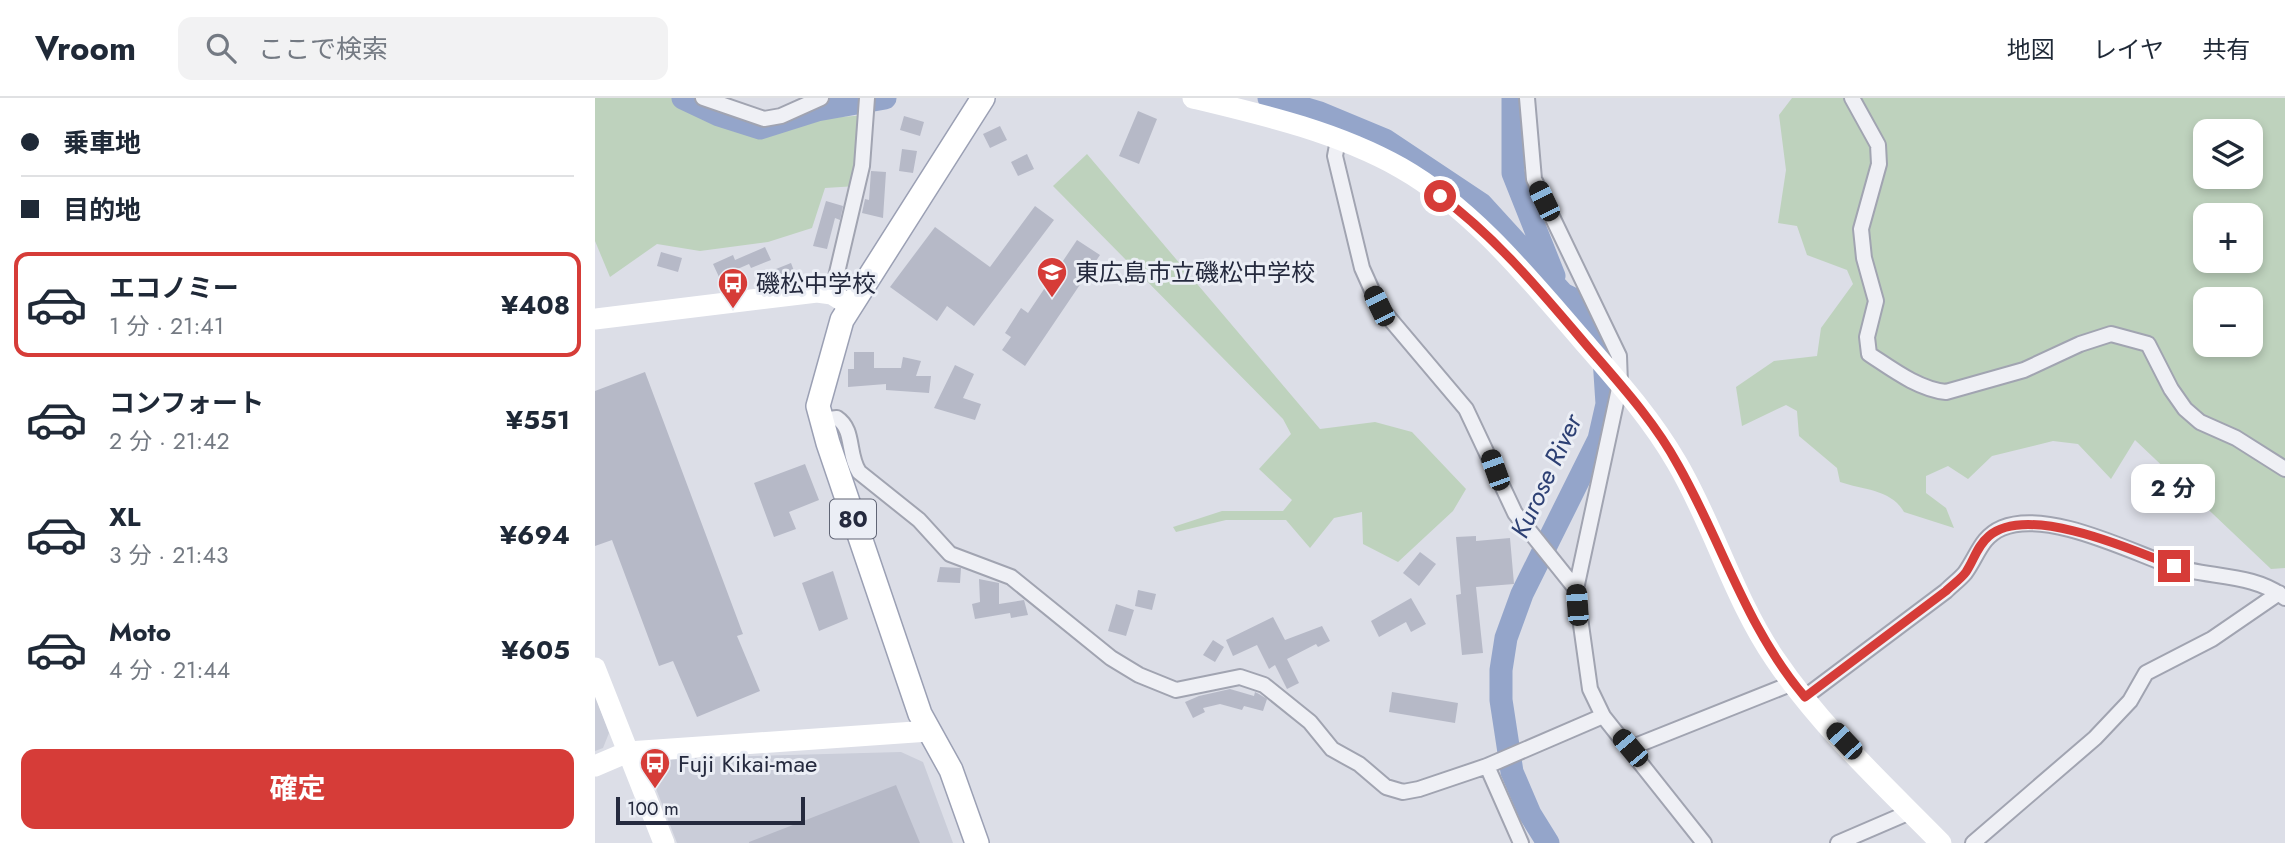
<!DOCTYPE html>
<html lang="ja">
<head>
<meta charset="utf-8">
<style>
  body { margin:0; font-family:Jost,"Noto Sans JP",sans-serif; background:#f2f2f3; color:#1f2937; height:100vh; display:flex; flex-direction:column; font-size:26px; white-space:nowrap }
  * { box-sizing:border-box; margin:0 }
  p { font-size:23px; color:#747a83 }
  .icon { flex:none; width:38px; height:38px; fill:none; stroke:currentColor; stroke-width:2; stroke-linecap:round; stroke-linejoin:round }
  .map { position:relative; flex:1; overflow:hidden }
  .details { display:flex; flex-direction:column; background:#fff; width:595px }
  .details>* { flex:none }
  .top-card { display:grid; align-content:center; height:154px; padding:0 21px; background:#fff }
  .buttons { position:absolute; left:1598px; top:21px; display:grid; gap:14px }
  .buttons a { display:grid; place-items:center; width:70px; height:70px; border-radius:14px; background:#fff; box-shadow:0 4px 10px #0003; font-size:35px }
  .scale { position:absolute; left:21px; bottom:18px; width:189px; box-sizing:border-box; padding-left:7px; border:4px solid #252a3e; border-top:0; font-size:19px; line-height:24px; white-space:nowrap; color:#252a3e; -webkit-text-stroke:5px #ebeef5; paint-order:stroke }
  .end { position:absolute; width:32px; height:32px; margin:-16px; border:9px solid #d63c38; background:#fff; box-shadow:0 0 0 4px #fff }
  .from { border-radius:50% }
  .bubble { position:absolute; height:49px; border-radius:14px; background:#fff; box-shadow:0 4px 10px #0003; font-size:23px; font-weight:700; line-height:49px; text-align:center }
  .car { position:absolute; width:21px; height:42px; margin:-21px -10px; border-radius:9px; box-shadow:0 0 5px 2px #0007; background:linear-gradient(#222 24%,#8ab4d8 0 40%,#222 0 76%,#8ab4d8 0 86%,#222 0) }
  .top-card b { display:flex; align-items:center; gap:24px; height:66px; font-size:26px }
  .top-card b+b { border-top:2px solid #e0e1e3 }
  .top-card i { width:18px; height:18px; background:#1f2937 }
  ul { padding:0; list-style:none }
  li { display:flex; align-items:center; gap:21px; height:105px; margin:0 14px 10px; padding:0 7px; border:4px solid transparent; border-radius:14px }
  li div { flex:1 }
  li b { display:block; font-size:26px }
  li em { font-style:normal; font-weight:700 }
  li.current { border-color:#d63c38 }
  li>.icon { width:63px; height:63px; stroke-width:1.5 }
  .primary-button { display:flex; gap:14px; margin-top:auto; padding:14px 21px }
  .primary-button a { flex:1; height:80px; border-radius:14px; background:#d63c38; color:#fff; font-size:28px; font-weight:700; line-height:80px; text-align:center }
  header { display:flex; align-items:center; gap:42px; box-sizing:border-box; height:98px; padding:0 35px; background:#fff; border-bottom:2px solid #e0e1e3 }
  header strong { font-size:33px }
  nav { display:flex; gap:38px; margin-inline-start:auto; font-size:24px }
  .search { width:490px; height:63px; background:#f2f2f3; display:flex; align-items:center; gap:18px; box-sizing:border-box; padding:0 24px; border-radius:14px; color:#747a83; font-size:26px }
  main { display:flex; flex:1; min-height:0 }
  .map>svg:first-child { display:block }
</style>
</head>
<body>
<header>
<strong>Vroom</strong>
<div class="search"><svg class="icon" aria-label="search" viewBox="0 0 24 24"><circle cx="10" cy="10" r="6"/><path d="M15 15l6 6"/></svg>ここで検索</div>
<nav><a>地図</a><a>レイヤ</a><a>共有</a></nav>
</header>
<main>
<section class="details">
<div class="top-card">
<b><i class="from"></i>乗車地</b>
<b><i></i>目的地</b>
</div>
<ul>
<li class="current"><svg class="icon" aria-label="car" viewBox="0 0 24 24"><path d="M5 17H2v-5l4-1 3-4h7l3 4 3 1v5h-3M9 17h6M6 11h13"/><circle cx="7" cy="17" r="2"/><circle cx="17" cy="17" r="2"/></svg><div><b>エコノミー</b><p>1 分 · 21:41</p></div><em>¥408</em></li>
<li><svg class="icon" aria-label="car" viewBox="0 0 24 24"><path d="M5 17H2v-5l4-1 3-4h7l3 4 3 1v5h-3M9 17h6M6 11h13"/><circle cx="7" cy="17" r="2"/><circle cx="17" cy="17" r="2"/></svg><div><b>コンフォート</b><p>2 分 · 21:42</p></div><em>¥551</em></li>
<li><svg class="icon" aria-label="car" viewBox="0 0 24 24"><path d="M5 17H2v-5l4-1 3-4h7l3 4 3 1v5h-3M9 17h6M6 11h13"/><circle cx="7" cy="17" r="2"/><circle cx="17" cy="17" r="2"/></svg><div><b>XL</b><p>3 分 · 21:43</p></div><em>¥694</em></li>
<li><svg class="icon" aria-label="car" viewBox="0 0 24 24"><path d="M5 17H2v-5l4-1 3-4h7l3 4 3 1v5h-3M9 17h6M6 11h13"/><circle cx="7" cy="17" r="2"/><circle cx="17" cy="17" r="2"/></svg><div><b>Moto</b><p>4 分 · 21:44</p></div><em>¥605</em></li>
</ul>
<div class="primary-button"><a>確定</a></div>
</section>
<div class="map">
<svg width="1690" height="745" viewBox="0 0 1690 745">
  <rect width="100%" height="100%" fill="#dcdee7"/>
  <path fill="#cacdd9" d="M 0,597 L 14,635 L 8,650 L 0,653 Z
    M 306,654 L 328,664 L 358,745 L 82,745 L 53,670 L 80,660 Z"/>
  <path fill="#bed2bd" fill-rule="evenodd" d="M 0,0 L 136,0 L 153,26 L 272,17 L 262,88 L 230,90 L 217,130 L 173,144 L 105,153 L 62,146 L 15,179 L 0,143 Z
    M 1197,0 L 1690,0 L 1690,470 L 1676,471 L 1540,342 L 1516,381 L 1483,346 L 1458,343 L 1397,358 L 1373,381 L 1353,368 L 1331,378 L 1331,395 L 1351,410 L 1359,430 L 1309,414 C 1296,391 1268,392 1245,384 L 1242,370 L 1204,338 L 1202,313 L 1191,307 L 1147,328 L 1141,289 L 1179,263 L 1222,258 L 1226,230 L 1258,186 L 1252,172 L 1212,157 L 1202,128 L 1183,125 L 1191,72 L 1184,17 ZM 1610,33 L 1656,33 L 1656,79 L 1610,79 ZM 1610,117 L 1656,117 L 1656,163 L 1610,163 ZM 1610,201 L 1656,201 L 1656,247 L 1610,247 Z
    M 492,56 L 725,331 L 780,324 L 817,334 L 871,391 L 858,413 L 803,464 L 768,446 L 767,414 L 739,420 L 715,450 L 691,422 L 631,422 L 581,434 L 578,429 L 627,413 L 688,413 L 697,402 L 664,371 L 696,336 L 688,321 L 458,88 Z"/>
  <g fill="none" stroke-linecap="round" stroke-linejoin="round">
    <path stroke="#94a5ca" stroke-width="23" d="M 88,0 L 124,17 L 165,30 L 222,12 L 290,0
      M 674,0 L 725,15 L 790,42 L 886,106 L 968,196 L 982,203 L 1000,235 L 1009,260 L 1012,306 L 1004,341 L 927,496 L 911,540 L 906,572 L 906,602 L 917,674 L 935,716 L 953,745
      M 918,0 L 918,75 L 959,178"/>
  </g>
  <path fill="#b6b9c7" d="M 543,13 L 562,21 L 544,66 L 524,58 Z
    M 309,18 L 329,24 L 325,38 L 305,32 Z
    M 405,28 L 412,42 L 395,50 L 388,36 Z
    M 307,51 L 322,53 L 318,75 L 304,73 Z
    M 432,56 L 439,71 L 423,78 L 416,64 Z
    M 276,73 L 291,74 L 288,120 L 267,115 L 270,101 L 274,102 Z
    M 231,103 L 248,108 L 245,122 L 240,120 L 232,151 L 218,148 Z
    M 440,108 L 459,122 L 379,228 L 352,208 L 342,223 L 295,189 L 340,129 L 395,169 Z
    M 482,142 L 505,157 L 430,268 L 407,252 L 416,239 L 410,235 L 426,210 L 433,215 Z
    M 170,149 L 176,162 L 156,170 L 154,166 L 124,179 L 118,166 L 138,157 L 140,162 Z
    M 66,154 L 87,160 L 83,174 L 62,168 Z
    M 196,165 L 201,178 L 181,186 L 176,173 Z
    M 259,254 L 279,254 L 279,270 L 306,270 L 308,259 L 326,263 L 321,278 L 336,278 L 334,295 L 291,292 L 291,286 L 253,289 L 253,271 L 259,271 Z
    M 360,267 L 379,276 L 368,300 L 386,306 L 380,322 L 339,310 Z
    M 50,274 L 148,536 L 142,538 L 165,593 L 102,619 L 78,563 L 64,568 L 17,442 L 0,448 L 0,293 Z
    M 210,366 L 224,402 L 194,414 L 201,431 L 179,439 L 159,385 Z
    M 881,438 L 881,443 L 915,440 L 919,486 L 881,489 L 888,555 L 867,557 L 861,497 L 866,496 L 861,439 Z
    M 825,454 L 841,466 L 824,488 L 808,475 Z
    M 345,469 L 366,470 L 365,485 L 342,484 Z
    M 238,473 L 253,521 L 224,533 L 207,485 Z
    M 384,481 L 404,485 L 404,506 L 429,502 L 433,517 L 416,520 L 415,515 L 380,521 L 377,506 L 385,504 Z
    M 543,492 L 561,496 L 557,512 L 540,508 Z
    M 816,500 L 831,526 L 816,534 L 811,524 L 784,539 L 776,523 Z
    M 521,506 L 539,512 L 531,538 L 513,533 Z
    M 678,519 L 690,542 L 727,528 L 735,543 L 723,549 L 721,546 L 692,561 L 704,585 L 692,591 L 680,567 L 674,571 L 662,547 L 638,558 L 631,542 Z
    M 618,542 L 629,549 L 620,564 L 608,557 Z
    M 635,591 L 659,598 L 660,594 L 664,596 L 672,601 L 668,613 L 649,608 L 647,612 L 625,606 L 608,610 L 610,614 L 598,620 L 590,604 L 604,598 Z
    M 797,594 L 863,605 L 860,625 L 794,614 Z
    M 301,687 L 325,745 L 154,745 L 154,744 Z"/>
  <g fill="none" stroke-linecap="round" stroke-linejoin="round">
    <g stroke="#a1a4b1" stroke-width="18">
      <path id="street" d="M 108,0 L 169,21 L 186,18 L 226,0
        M 932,0 L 939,81 L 1024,258 L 1025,286 L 981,491 L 995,591 L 1008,618 L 1109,745
        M 1257,0 L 1283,47 L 1284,66 L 1266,131 L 1269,160 L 1281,203 L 1272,239 L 1274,256 C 1297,271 1323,291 1351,294 L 1429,272 L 1485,246 L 1516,236 L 1553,246 L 1576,291 L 1590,311 L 1605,324 L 1641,340 L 1690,371
        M 743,42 L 740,58 L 767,170 L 784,208 L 871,311 L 920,415 L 981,491
        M 237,196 L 267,68 L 272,0
        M 225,322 L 242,320 C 260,332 252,356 264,374 L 324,422 L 355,456 L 416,479 L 516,560 L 544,577 L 581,592 L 645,579 L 669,587 L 715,624 L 737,651 L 764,666 L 791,689 L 808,694 L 824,691 L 892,668 L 1008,618
        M 1210,599 L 1351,493 C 1357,487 1365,481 1370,475 C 1383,457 1386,439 1407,430 C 1452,411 1534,453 1577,468 C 1613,480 1659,475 1690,500
        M 1035,650 L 1198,585
        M 892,668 L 926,745
        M 1243,745 L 1315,714
        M 1378,745 L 1500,640 L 1535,603 L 1551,575 L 1617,541 L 1684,495"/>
    </g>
    <g stroke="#9ba0b4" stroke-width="26">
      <path id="primary" d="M 382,745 L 356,672 L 325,616 L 233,345 L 223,308 L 247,222 L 388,0"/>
    </g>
    <use href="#street" stroke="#eff0f5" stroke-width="14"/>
    <path stroke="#fff" stroke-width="21" d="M 598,0 C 669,17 742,34 806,70 C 878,111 935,182 988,243 C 1022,282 1056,320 1082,365 C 1119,428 1139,501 1180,561 C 1226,629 1289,687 1346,745
      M 0,221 L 222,194 L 237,196 L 256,208
      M 0,570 L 69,745
      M 0,668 L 33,654 L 334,633"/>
    <use href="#primary" stroke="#fff" stroke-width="23"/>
  </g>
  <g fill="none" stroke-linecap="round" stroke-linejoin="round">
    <path stroke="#d63c38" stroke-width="9" d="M 845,98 C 901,139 948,196 993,249 C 1025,286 1059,323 1083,367 C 1127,444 1151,530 1210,599 L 1351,493 C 1357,487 1366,481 1371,474 C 1379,462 1382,448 1394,438 C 1432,405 1539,452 1579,468"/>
  </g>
  <defs>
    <g id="school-pin" transform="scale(1.575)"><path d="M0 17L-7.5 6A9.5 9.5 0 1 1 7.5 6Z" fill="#d63c38" stroke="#ebeef5"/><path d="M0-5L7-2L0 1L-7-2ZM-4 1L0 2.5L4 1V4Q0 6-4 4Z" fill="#fff"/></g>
    <g id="bus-pin" transform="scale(1.575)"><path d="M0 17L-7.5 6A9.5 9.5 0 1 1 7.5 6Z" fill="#d63c38" stroke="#ebeef5"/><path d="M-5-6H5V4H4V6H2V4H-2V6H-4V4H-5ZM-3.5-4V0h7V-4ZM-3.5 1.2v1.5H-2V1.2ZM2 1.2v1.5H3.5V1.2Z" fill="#fff"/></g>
  </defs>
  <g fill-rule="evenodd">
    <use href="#school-pin" x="457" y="174"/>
    <use href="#bus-pin" x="138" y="185"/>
    <use href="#bus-pin" x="60" y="665"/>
  </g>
  <g text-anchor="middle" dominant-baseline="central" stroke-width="6" stroke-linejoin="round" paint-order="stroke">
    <rect fill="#ebeef5" stroke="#606575" stroke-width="2" x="235" y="401.5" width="46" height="39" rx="5"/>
    <g font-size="23" font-weight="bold" fill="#252a3e">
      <text x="258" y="421">80</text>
    </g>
    <g font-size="24" fill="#252a3e" stroke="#ebeef5" text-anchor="start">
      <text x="480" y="174">東広島市立磯松中学校</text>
      <text x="161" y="185">磯松中学校</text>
      <text x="83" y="665">Fuji Kikai-mae</text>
    </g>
    <g font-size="26" font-style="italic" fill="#2d4074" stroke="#ebeef5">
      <text transform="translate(951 378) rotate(-65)">Kurose River</text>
    </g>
  </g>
</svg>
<div class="buttons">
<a><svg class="icon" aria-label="layers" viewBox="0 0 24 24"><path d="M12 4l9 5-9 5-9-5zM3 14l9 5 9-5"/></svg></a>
<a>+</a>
<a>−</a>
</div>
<div class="scale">100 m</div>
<i class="end from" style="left:845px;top:98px"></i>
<i class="end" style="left:1579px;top:468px"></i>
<div class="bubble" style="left:1536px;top:366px;width:84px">2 分</div>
<i class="car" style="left:949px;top:103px;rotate:334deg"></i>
<i class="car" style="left:784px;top:208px;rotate:334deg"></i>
<i class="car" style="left:900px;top:372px;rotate:340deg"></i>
<i class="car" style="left:982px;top:507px;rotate:356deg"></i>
<i class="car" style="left:1249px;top:643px;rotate:317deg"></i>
<i class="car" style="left:1035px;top:650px;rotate:320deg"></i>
</div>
</main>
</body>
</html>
